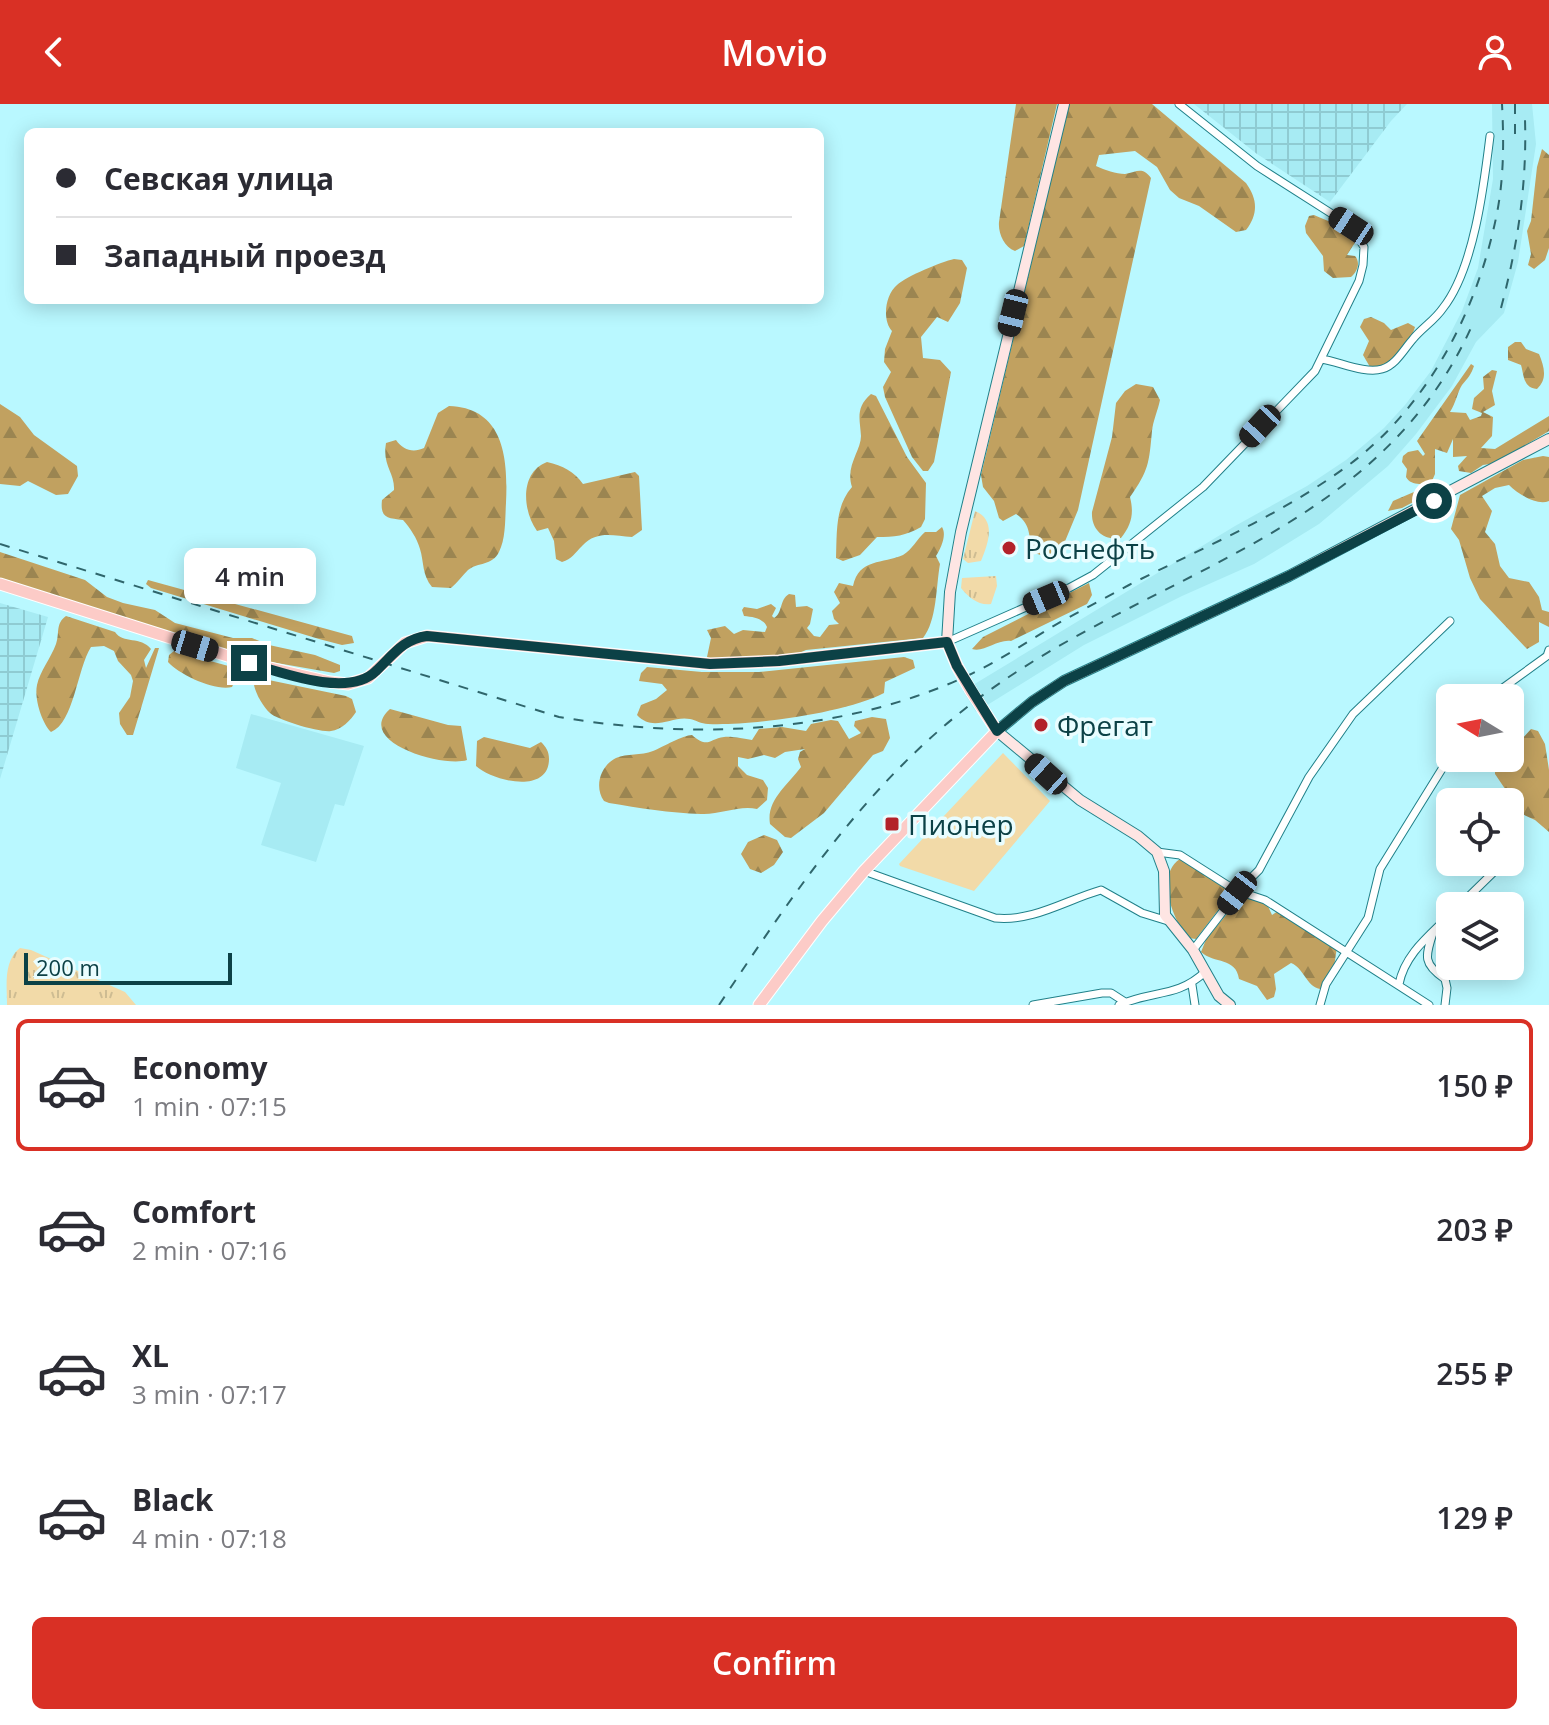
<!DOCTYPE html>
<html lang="en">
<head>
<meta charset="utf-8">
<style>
  body { margin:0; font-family:"Open Sans",sans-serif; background:#f2f2f3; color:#2b2b33; height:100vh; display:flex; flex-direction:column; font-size:30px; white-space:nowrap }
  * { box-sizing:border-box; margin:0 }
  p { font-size:26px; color:#7c7c81 }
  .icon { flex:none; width:44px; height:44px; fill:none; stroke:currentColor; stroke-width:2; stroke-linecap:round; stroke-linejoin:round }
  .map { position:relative; height:901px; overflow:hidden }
  .panel { display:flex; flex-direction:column; background:#fff; flex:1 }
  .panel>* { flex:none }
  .top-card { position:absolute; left:24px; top:24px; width:800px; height:176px; border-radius:12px; box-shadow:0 4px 20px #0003; display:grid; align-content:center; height:176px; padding:0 32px; background:#fff }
  .needle { width:52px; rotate:280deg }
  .buttons { position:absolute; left:1436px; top:580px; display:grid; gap:16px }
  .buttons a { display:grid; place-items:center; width:88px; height:88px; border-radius:12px; background:#fff; box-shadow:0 4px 20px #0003; font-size:40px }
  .scale { position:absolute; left:24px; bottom:20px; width:208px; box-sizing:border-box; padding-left:8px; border:4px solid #0c4146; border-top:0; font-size:22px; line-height:28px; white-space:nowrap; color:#0c4146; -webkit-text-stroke:6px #e9fdff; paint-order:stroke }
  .end { position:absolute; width:36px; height:36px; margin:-18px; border:10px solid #0c4146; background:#fff; box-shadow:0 0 0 4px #fff }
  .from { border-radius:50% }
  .bubble { position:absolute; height:56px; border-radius:12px; background:#fff; box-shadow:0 4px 20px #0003; font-size:26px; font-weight:600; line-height:56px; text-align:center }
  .car { position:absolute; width:24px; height:48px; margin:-24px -12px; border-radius:10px; box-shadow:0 0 6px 2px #0007; background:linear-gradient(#222 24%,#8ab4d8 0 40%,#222 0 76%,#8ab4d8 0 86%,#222 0) }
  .top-card b { display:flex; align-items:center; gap:28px; height:76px; font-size:30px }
  .top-card b+b { border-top:2px solid #e1e1e2 }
  .top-card i { width:20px; height:20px; background:#2b2b33 }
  ul { padding:14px 0 0; list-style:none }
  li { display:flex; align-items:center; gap:24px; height:132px; margin:0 16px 12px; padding:0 16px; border:4px solid transparent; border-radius:12px }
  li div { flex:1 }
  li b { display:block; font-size:30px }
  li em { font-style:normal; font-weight:600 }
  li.selected { border-color:#d93025 }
  li>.icon { width:72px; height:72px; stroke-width:1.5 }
  .button { display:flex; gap:16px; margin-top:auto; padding:16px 32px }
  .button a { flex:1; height:92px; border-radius:12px; background:#d93025; color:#fff; font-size:32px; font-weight:600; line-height:92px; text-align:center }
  header { display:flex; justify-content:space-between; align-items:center; height:104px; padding:0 32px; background:#d93025; color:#fff; font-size:36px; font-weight:600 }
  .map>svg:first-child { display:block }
</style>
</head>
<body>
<header><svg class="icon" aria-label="back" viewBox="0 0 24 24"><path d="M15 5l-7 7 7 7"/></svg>Movio<svg class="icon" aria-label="person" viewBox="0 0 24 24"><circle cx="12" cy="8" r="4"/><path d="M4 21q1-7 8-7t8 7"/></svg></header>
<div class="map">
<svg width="1549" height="901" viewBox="0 0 1549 901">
  <defs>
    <pattern id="industrial-grid" width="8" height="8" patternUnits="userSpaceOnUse" patternTransform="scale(2)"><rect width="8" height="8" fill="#a7ebf3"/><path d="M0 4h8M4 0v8" fill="none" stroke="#8fcbd2"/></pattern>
    <pattern id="grass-tufts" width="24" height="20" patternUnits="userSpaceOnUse" patternTransform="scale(2)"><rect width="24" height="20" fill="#f2daa8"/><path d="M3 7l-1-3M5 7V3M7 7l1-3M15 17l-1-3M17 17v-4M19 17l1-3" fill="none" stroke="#cebc92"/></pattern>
    <pattern id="forest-firs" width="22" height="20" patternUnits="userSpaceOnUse" patternTransform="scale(2)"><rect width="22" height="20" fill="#c1a160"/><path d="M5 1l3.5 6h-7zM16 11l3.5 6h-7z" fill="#9b8551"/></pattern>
  </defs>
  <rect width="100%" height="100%" fill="#b9f8ff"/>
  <path fill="#a7ebf3" d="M 1492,0 L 1532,0 L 1536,40 L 1518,158 L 1504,209 L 1476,238 L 1452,282 L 1416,330 L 1388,362 L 1319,420 L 1254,460 L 1182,492 L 1084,541 L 976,608 L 963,587 L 1235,422 L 1307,382 L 1346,356 L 1384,324 L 1405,301 L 1431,267 L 1462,207 L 1478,164 L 1493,75 Z
    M 251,610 L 364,642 L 344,702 L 335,700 L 316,758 L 261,741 L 281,679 L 236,664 Z"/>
  <path fill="url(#industrial-grid)" d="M 1194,0 L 1407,0 L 1391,17 L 1330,98 L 1257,50 Z
    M 0,499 L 48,513 L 0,675 Z"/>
  <path fill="url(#grass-tufts)" d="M 975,407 C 997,416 988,440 981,457 L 968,459 L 963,455 Z
    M 996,472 L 997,482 L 991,500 C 979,502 968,493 961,484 L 962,474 Z
    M 20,844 L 31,846 L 125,888 L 136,901 L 7,901 C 7,882 3,857 20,844 Z"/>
  <path fill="url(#forest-firs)" d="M 1016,0 L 1057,0 L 1024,142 L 1015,147 C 1004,143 998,129 999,118 Z
    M 1069,0 L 1152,0 L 1246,79 C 1258,96 1258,110 1246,126 L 1236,128 L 1199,102 L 1179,94 L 1170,86 L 1157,63 L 1135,47 L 1099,51 L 1096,62 C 1105,66 1116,70 1125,70 C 1137,68 1142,62 1151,74 L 1078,406 L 1061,447 L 1051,454 L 1034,449 C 1027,434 1033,421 1016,410 L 1003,417 L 999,414 L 994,397 L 983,383 L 981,371 Z
    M 1542,45 L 1549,51 L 1549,144 L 1545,156 L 1534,165 L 1528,161 L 1531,150 L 1527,127 L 1531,117 L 1537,63 Z
    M 1314,111 C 1329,118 1349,123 1356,137 L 1347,151 L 1355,152 C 1361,159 1357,168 1351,173 L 1333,174 L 1324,167 L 1323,152 L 1306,129 L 1305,122 L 1309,112 Z
    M 954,155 L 962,156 L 967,164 L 960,199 L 948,218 L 937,213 L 921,233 L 923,254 L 940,256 L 951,268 L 934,358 L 928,367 L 923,367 L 912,353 L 885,293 L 883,283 L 891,268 L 884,258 L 885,245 L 892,227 C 882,216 885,191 897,181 C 907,172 941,158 954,155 Z
    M 1371,213 L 1384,219 L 1391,226 L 1408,219 L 1415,223 C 1410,240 1390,265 1370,263 L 1363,251 L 1369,237 L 1360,223 L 1364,215 Z
    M 1515,238 L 1521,238 L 1526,245 L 1539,250 C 1544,262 1548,275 1537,285 C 1523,284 1524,271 1521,261 L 1508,256 L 1508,243 Z
    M 1471,260 L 1474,262 C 1471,271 1468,274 1462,281 C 1457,289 1456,299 1450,308 L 1466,309 L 1470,316 L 1481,312 L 1482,309 L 1472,305 L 1474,294 L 1484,285 L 1483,273 L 1492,266 L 1497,267 L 1492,287 L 1495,301 L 1483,308 L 1493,313 L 1492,332 L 1481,344 L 1495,345 L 1549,312 L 1549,327 L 1496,359 L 1483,361 L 1471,369 L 1459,367 L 1458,362 L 1467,352 L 1453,353 L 1453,335 L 1447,349 L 1435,345 L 1435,370 L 1432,377 C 1423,381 1411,382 1406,373 L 1407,365 L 1402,358 L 1403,352 L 1408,348 L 1418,346 L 1423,352 L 1425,350 L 1417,337 Z
    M 1136,280 L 1153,283 L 1160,296 C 1158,306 1153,317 1152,327 C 1149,359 1149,366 1130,393 C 1134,409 1132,420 1121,434 C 1103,437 1091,425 1092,408 L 1112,333 L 1116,299 L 1125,287 Z
    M 871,290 L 876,292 L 907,353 L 926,379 L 925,415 L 921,423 C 906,432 894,433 877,433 L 860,451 L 843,457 L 836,454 C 837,429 835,402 852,383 C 845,362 861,347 861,332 C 860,315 855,304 871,290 Z
    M 0,300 L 20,313 L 34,331 L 77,362 L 78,372 L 68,390 L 56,391 L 28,377 L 20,382 L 0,380 Z
    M 449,302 C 505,304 508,356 506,399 C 505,415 506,434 499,448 C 492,462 478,458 468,466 C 462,472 458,478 451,484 L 432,483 C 422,471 424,458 420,445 C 417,434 410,424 403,416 C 387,414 380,414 382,396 L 394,386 C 395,368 382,362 386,339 L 396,336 C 403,346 413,349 424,344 L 438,309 Z
    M 1543,352 L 1549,353 L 1549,397 C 1537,402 1518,390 1509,381 L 1495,384 L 1482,392 L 1492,407 L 1485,428 L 1495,440 L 1500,462 L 1509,474 L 1529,478 L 1539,493 L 1542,506 L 1549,508 L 1549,523 L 1539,518 L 1539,538 L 1527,545 L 1480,495 L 1470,474 L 1459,436 L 1451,425 L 1460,391 L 1523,356 Z
    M 547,358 C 563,362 574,367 583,380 L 635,368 L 639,372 L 642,426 L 632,433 C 613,432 597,426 582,442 C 575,449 572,455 562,458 L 556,455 L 554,437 L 548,424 L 537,427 C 522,406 520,368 547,358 Z
    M 1437,378 L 1440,381 L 1438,385 L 1402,404 L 1388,407 L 1393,397 Z
    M 942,423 C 947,431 941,444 936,452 L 940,460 C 936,482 937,517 923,534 L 806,546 L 795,551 L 710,555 L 707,553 L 711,534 L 707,526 L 725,522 L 734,530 L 743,526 L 765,528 L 767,523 C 763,514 753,513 744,512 L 742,506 L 744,503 L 757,505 L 771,500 L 776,504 L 772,512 L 774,514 C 783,509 779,496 789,490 L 795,491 L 796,503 L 807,502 L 813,505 L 810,520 L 807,524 L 814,532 L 820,533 L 829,521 L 839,520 L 834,515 L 832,507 L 840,499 L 834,488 L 839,479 L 853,482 C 859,454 883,460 903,451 C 912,446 917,435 925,428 L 936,428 Z
    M 0,448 L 85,476 L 107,493 L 123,499 L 155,506 L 175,519 L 233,534 L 252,534 L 269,541 L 315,551 L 340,561 L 340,567 L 334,569 L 254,555 L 0,474 Z
    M 148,476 L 352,532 L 354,539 L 342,541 L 319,535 L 151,484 L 146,480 Z
    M 1089,479 L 1092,491 L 1087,500 L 1011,537 C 997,535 984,549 972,545 L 983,533 Z
    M 66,512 L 115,528 C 123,540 141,532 151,545 L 144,556 L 146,564 L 155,544 L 159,544 L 133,631 L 127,631 L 120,620 L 119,609 L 130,593 L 133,577 L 131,571 L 118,557 L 114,547 L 104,542 L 91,543 C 77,565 74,619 51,628 C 42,619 34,595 37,581 C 40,567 51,554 56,540 C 60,529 55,520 66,512 Z
    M 174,547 L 232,563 L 238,570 L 232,583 C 214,587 180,571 168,558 L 169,551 Z
    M 904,553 L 913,556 L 915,564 L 885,578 L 884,589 C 846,609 751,622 708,620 C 701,620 696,616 690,615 C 672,611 654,629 637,611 L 641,601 L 656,595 L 667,586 L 662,580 L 639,577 L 641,569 L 647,563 L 702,568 L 759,568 Z
    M 259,574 L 346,592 L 352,595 L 356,608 C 351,616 341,626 331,627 C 321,629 277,616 270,609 C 263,603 252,584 254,576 Z
    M 390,605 L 448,621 L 461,622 L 467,656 C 444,664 353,638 390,605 Z
    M 872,613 L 886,615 L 890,634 L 883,647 L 873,651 L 824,709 L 791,734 L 785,733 L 770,720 C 766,696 788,681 801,663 L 798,655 L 800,648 L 805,645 L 785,648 L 775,654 L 764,651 L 748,655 L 738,653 L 738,662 L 747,671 L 763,676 L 768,684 L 767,696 L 757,705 C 739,701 720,711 701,710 C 670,709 639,704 609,699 L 604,697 C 594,683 600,662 616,654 C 627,649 641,652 653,647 C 663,643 683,631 692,631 C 708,645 709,635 724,633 C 732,632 744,635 752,636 L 759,625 L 782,623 L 806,627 L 811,620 L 831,616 L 838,617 L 849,635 L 861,629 L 854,622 L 855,617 Z
    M 1531,625 L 1538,627 L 1545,640 L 1549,666 L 1549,728 L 1535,716 L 1522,710 L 1495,670 L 1495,663 L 1503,654 L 1510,654 L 1510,648 Z
    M 484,633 L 530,644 L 541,638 C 546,643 549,647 549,655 C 549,691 492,677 476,662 L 477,637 Z
    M 764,731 L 777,736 L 783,748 L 774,761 L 761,769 L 750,765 L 741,750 L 748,738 Z
    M 1180,755 L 1232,788 L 1196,835 L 1188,834 C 1173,816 1155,771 1180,755 Z
    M 1243,792 L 1267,800 L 1272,811 L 1278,807 L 1337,843 L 1334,863 L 1320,885 C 1306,882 1304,864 1291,859 L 1274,870 L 1276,885 L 1274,893 L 1267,896 L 1257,882 L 1239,875 C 1236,853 1214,860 1201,848 L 1207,833 Z"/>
  <path fill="#f2daa8" d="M 1003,649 L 1050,697 L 974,787 L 900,762 L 899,760 Z"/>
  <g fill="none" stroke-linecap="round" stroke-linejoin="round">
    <g stroke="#218089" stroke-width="9">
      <path id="street" d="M 1322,255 C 1340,258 1365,270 1382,265 C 1396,261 1404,245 1413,235 C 1422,224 1435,216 1443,204 C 1474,165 1484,81 1490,32
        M 947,538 L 1069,484 L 1093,471 L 1203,383 L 1315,267 L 1359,177 L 1363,161 L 1364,143 L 1351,122 L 1257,62 L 1179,0
        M 1489,594 L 1547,552 L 1549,546
        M 1157,748 L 1180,751 L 1235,786 L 1265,796 L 1429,901
        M 1510,753 L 1516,748
        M 864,767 L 995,814 C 1033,818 1066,796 1101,786 L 1142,809 L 1168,817
        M 1459,802 L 1504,758
        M 1433,829 C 1425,853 1423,860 1445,875 L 1447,884 L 1445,901
        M 1193,846 L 1241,784 L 1259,766 L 1309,673 L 1353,610 L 1450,517
        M 1399,880 C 1405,850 1429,832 1450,811
        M 1192,881 L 1195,901
        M 1033,901 L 1102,889 L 1111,889 L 1125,898
        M 1119,901 C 1152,886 1177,894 1205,868
        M 1320,901 L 1326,880 L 1368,814 L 1380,765 L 1450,652"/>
    </g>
    <g stroke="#218089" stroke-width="12">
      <path id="secondary" d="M 947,538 L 950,488 L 961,428 L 1064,0
        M 1230,901 L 1219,892 L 1193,846 L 1165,811 L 1164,767 L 1157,748 L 1138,732 L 1080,696 L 997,627 L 1032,598 L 1064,577 L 1289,472 L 1549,335"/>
    </g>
    <g stroke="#fff" stroke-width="13">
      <path id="primary" d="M 0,480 L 253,560 L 330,578 L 348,580 L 368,574 L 405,539 L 427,532 L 710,560 L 779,557 L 947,538 L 957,562
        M 759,901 L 822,817 L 864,767 L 997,627 L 971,587"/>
    </g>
    <use href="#street" stroke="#fff" stroke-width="7"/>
    <use href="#secondary" stroke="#fee5e3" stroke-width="10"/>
    <use href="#primary" stroke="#fccbc7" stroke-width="11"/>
    <path stroke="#2f666c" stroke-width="2" stroke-dasharray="10 10" stroke-linecap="butt" d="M 1515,0 L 1515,31
      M 1501,204 C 1518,140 1527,80 1525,15
      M 0,440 L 559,613 C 694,636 843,630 969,571 C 1001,556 1031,535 1062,517 C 1084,505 1107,493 1129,481 C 1202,444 1279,412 1346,363 C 1426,305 1476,210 1496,114 C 1504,76 1504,38 1502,0
      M 719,901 C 796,786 867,678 979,594 C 1150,466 1381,432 1474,217"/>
    <g stroke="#fff" stroke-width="13" stroke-linecap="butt">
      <path id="primary-bridge" d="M 957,562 L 971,587"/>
    </g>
    <use href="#primary-bridge" stroke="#fccbc7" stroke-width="11"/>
  </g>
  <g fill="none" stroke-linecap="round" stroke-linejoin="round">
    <path stroke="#0c4146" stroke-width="10" d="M 249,559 C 282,569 349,594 376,567 C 393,551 403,535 427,532 L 710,560 L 779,557 L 947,538 L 957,562 L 997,627 L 1032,598 L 1064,577 L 1289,472 L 1434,397"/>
  </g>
  <g fill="#b3222a" stroke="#e9fdff" stroke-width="3">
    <circle cx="1009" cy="444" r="8"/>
    <circle cx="1041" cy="621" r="8"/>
    <rect x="884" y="712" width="16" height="16" rx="4"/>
  </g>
  <g text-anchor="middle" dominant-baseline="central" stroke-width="7" stroke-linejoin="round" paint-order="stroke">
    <g font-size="28" fill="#0c4146" stroke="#e9fdff" text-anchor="start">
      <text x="1025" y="444">Роснефть</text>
      <text x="1057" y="621">Фрегат</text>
      <text x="908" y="720">Пионер</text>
    </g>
  </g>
</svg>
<div class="buttons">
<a><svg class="needle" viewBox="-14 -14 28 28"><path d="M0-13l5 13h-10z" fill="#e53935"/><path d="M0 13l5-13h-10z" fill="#7c7c81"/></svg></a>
<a><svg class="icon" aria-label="locate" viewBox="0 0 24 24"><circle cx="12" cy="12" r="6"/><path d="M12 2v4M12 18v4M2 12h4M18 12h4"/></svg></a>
<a><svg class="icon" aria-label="layers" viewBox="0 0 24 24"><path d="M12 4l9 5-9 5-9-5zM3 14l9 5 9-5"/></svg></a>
</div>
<div class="scale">200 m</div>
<i class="end from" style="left:1434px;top:397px"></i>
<i class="end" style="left:249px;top:559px"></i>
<div class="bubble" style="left:184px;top:444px;width:132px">4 min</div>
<i class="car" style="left:1351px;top:122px;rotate:303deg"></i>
<i class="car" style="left:1013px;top:209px;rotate:194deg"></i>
<i class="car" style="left:1260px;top:322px;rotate:223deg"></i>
<i class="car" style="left:1046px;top:494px;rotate:247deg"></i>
<i class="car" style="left:195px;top:542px;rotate:107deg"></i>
<i class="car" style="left:1046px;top:670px;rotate:312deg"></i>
<i class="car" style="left:1237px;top:789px;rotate:218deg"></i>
<div class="top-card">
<b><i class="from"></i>Севская улица</b>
<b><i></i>Западный проезд</b>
</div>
</div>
<section class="panel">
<ul>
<li class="selected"><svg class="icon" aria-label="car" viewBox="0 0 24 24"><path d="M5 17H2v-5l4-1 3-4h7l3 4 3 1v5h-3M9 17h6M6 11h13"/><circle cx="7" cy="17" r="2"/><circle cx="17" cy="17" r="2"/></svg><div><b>Economy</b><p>1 min · 07:15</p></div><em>150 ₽</em></li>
<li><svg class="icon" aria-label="car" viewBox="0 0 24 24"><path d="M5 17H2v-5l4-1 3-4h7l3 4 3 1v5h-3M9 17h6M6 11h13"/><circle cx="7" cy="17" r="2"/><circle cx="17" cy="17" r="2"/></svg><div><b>Comfort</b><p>2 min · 07:16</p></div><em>203 ₽</em></li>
<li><svg class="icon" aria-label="car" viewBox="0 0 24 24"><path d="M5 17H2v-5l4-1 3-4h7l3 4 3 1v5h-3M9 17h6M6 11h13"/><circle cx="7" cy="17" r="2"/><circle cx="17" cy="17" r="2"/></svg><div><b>XL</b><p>3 min · 07:17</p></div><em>255 ₽</em></li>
<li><svg class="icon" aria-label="car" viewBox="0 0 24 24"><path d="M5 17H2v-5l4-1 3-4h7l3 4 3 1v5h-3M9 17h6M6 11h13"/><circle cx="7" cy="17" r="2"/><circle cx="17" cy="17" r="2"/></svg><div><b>Black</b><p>4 min · 07:18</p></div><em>129 ₽</em></li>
</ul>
<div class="button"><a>Confirm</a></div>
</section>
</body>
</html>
